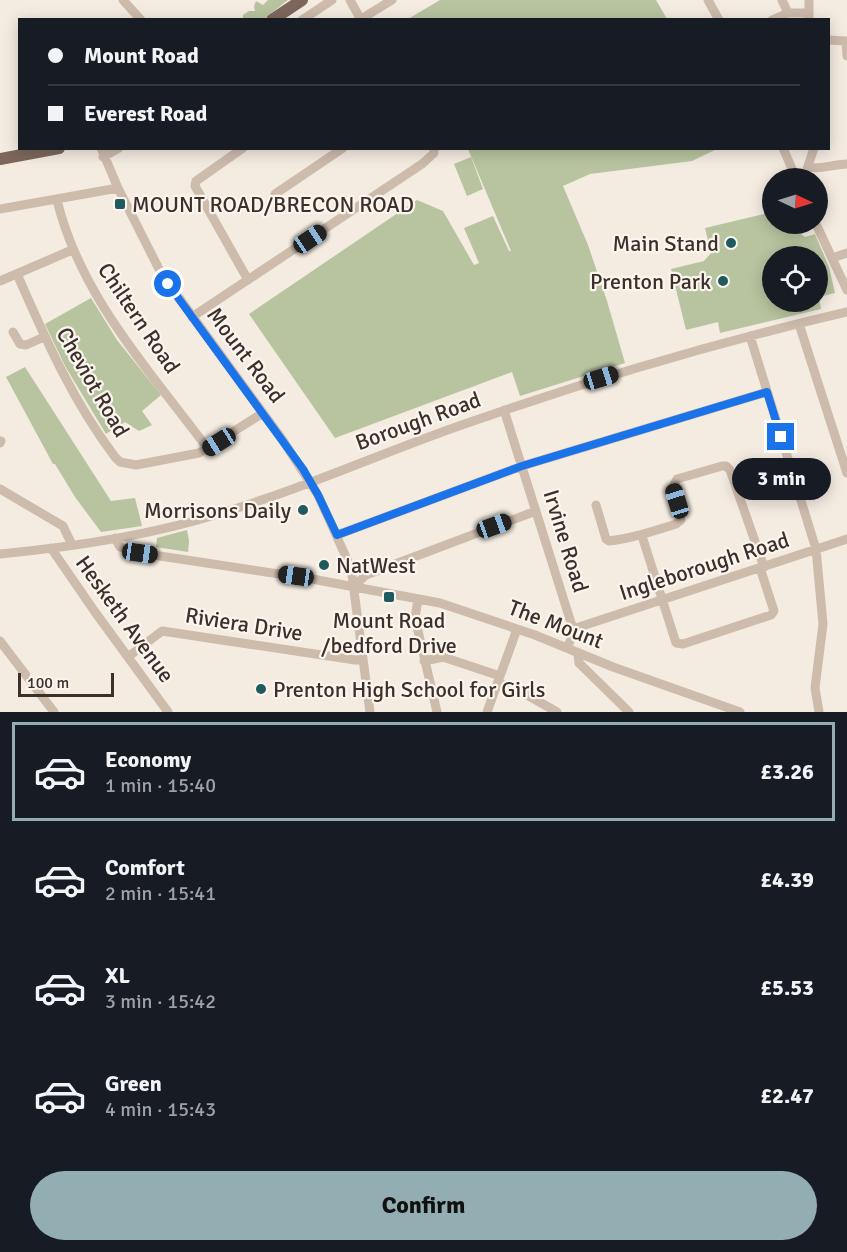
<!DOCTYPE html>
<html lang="en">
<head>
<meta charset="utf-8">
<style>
  body { margin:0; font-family:Signika,sans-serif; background:#20242c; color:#f1f3f6; height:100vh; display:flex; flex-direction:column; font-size:22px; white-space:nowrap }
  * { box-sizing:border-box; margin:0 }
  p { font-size:20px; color:#9ea1a6 }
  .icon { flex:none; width:33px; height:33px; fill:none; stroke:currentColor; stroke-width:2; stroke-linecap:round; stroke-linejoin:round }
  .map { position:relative; height:712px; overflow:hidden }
  .details { display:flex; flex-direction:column; background:#171b24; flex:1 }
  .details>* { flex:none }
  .guide { position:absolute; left:18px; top:18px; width:812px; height:132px; border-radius:0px; box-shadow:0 3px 15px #0003; display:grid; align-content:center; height:132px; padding:0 30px; background:#171b24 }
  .needle { width:39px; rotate:94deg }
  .buttons { position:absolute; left:762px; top:168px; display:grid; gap:12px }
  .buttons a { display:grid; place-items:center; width:66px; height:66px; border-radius:50%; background:#171b24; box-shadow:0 3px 15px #0003; font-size:30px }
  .scale { position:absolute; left:18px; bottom:15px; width:96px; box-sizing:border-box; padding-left:6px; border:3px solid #3b302b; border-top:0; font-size:16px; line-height:21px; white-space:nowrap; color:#3b302b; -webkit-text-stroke:4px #fbf5ee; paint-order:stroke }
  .end { position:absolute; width:27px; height:27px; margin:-14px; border:8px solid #1a73e8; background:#fff; box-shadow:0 0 0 3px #fff }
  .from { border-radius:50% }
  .bubble { position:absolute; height:42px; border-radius:21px; background:#171b24; box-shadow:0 3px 15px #0003; font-size:20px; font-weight:700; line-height:42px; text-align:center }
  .car { position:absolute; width:18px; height:36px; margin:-18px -9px; border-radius:8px; box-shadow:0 0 4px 2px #0007; background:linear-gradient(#222 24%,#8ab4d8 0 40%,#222 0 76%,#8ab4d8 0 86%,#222 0) }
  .guide b { display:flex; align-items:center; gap:21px; height:57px; font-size:22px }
  .guide b+b { border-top:2px solid #363941 }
  .guide i { width:15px; height:15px; background:#f1f3f6 }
  ul { padding:10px 0 0; list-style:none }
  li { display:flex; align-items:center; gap:18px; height:99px; margin:0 12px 9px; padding:0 18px; border:3px solid transparent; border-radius:0px }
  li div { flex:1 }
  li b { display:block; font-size:22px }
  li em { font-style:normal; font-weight:700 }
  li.on { border-color:#92aeb2 }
  li>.icon { width:54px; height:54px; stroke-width:1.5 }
  .primary-button { display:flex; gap:12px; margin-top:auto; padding:12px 30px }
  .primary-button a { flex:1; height:69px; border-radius:36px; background:#92aeb2; color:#111; font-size:24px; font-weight:700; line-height:69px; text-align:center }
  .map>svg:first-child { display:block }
</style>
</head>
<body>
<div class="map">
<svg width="847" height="712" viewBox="0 0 847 712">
  <rect width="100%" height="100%" fill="#f4ebe1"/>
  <path fill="#b8c4a0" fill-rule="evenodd" d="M 268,0 L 288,0 L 264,19 L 243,19 L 243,15 L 249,11 L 255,11 L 254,6 L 256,1 L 263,5 Z
    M 440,0 L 656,0 L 667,19 L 408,19 Z
    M 468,149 L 717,149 L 692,161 L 590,174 L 563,186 L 588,245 L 607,301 L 625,363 L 520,396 L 512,372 L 335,438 L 249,314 L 417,200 L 443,211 L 474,265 L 479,263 L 464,228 L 493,216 L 509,251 L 511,251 Z
    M 471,157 L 483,189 L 467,196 L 454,164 Z
    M 772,212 L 772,224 L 795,224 L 798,232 L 805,237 L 815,234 L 829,267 L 835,293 L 819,297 L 821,309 L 720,333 L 718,322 L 686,330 L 671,269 L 704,261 L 711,253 L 705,228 ZM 772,256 L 818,256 L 818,302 L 772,302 Z
    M 91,298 L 117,340 L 161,395 L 142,411 L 152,425 L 139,431 L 125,422 L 106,434 L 65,366 L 45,324 Z
    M 25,367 L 111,501 L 135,498 L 142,526 L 101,532 L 75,497 L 55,464 L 53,464 L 6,377 Z
    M 187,530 L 189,541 L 188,552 L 156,547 L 157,538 Z"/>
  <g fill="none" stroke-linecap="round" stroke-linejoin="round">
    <path stroke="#cdbbac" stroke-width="9" d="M 123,0 L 141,20
      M 350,0 L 361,20
      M 708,0 L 719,20
      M 782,0 L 788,13
      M 809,0 L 809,20
      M 361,19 L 392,0
      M 302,20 L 332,0
      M 772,20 L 788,13 L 809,13
      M 828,40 L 846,41 L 847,56
      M 101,148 L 118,188 L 161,273 L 282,439 L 318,495 L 351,568 L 370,712
      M 243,148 L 196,181 L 195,186 L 248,280
      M 783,148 L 796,178
      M 103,157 L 119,148
      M 808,167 C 820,170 835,164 847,164
      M 804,178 L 814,148
      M 275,194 L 343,148
      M 57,200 C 80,296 150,371 208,449
      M 0,209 L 118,188
      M 816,224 L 847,290
      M 832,258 L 847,253
      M 17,274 C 46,340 72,400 115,457 L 120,462 L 136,465 L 199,453 L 263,413
      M 0,281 L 72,250
      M 192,317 L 422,164 L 434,153 L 434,148
      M 799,324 L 847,473
      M 13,332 L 20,344 L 26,345 L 44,337
      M 750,336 L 816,549 L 823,624 L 815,688 L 819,712
      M 504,410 L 573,629 L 572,637 L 567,648
      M 0,443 L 1,441
      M 0,489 L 63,526 L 72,545
      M 596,505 L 606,539 L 609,541 C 633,538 654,531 676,524 L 681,520 L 673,487 L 677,479 L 722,466 L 726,466 L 730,470 L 764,567
      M 337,535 L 522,466 L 767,392
      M 642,536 L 676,643 L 683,644 L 771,615 L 774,611 L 760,568
      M 115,538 L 120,547 L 140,553 L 312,579 L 440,603 L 535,635 L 613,667 L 740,712
      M 51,548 L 95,612 L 168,712
      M 0,554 C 73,547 148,536 218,514 C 299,490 377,455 456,427 C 584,382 714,343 847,312
      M 354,586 L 366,575 L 536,511
      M 418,599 L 415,618 L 437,712
      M 573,629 L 847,539
      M 0,641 L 54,712
      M 578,653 L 579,663 L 629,712
      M 128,657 L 162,631 L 355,660 L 362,659
      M 424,661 L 443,657 L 500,676
      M 498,682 L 520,691 L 557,712
      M 487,712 L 517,629"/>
    <path stroke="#7d675c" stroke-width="12" d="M 272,20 L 302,0
      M 0,159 L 59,148"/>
  </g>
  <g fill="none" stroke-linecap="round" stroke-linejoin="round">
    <path stroke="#1a73e8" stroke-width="8" d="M 168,284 L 303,469 L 318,495 L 337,535 L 522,466 L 767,392 L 781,437"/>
  </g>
  <g fill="#1f5a5e" stroke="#fbf5ee" stroke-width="2">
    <rect x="114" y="198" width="12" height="12" rx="3"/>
    <circle cx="731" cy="243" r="6"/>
    <circle cx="723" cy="281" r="6"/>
    <circle cx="303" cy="510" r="6"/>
    <circle cx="324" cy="565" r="6"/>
    <rect x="383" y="591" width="12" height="12" rx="3"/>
    <circle cx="261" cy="689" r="6"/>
  </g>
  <g text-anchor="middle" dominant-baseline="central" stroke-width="4.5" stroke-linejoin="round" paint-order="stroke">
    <g font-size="22" fill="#3b302b" stroke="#fbf5ee" text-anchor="start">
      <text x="132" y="204">MOUNT ROAD/BRECON ROAD</text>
      <text x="719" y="243" text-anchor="end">Main Stand</text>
      <text x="711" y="281" text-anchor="end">Prenton Park</text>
      <text x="291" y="510" text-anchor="end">Morrisons Daily</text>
      <text x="336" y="565">NatWest</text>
      <text x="389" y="620" text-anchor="middle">Mount Road<tspan x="389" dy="25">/bedford Drive</tspan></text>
      <text x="273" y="689">Prenton High School for Girls</text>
    </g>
    <g font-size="22" fill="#3b302b" stroke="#fbf5ee">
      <text transform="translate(139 318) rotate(56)">Chiltern Road</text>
      <text transform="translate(246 355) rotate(53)">Mount Road</text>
      <text transform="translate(93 382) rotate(60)">Cheviot Road</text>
      <text transform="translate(418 421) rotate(-20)">Borough Road</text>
      <text transform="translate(566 541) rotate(73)">Irvine Road</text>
      <text transform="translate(704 566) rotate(-18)">Ingleborough Road</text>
      <text transform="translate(125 619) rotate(54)">Hesketh Avenue</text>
      <text transform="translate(244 624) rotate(9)">Riviera Drive</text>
      <text transform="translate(556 624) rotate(21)">The Mount</text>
    </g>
  </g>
</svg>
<div class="buttons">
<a><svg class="needle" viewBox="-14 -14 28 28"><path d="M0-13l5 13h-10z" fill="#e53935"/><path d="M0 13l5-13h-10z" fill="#9ea1a6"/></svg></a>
<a><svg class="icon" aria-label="locate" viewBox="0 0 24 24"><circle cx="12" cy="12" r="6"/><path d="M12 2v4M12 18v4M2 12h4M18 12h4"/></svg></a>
</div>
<div class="scale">100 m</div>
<i class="end from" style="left:168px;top:284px"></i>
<i class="end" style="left:781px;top:437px"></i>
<div class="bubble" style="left:732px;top:458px;width:99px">3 min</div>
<i class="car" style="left:310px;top:239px;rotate:56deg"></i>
<i class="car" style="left:601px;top:378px;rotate:73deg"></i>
<i class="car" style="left:219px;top:442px;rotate:238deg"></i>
<i class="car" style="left:677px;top:501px;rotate:343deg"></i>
<i class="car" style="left:494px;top:526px;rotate:70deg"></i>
<i class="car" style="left:140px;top:553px;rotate:98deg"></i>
<i class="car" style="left:296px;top:576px;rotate:278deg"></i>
<div class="guide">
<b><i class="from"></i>Mount Road</b>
<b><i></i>Everest Road</b>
</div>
</div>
<section class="details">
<ul>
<li class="on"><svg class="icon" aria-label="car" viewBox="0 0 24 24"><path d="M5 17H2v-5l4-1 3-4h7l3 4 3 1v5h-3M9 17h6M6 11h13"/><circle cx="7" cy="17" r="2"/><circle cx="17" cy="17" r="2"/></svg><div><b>Economy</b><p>1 min · 15:40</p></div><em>£3.26</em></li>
<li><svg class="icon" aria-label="car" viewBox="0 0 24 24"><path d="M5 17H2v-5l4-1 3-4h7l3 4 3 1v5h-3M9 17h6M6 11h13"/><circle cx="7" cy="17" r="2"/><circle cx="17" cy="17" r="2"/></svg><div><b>Comfort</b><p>2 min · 15:41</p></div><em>£4.39</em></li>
<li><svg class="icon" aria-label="car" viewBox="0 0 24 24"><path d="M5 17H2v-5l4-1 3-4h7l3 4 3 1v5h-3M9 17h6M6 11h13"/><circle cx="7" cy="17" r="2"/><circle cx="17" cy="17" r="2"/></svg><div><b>XL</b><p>3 min · 15:42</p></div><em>£5.53</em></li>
<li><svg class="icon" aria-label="car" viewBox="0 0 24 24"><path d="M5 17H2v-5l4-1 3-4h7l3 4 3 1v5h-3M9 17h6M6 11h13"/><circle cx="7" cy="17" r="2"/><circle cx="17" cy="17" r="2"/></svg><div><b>Green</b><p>4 min · 15:43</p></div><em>£2.47</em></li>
</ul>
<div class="primary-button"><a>Confirm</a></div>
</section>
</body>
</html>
